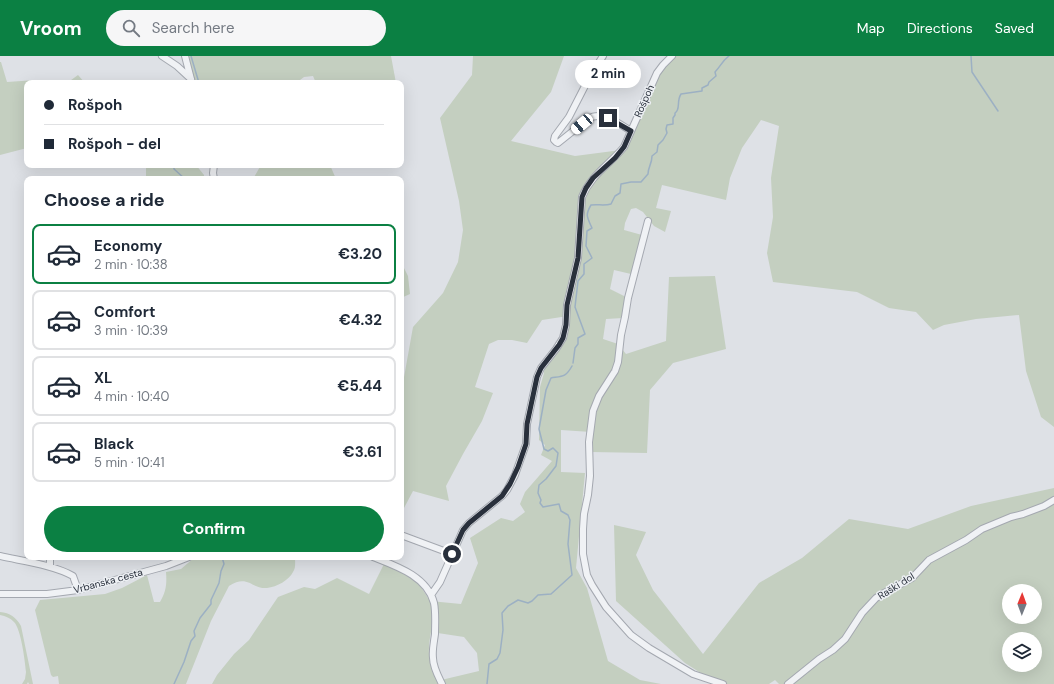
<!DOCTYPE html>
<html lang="en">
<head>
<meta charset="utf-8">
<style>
  body { margin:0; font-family:"DM Sans",sans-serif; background:#f6f6f7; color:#1f2937; height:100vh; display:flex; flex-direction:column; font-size:15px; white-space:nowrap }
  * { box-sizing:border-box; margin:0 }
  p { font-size:13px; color:#747a83 }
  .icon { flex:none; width:22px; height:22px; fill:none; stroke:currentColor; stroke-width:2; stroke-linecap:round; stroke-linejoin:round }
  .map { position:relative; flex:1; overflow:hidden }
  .details { position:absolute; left:24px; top:120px; width:380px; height:384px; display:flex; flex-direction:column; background:#fff; border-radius:8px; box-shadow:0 4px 16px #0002 }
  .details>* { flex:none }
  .hud { position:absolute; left:24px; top:24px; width:380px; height:88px; border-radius:8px; box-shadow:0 4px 16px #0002; display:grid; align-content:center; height:88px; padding:0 20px; background:#fff }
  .needle { width:26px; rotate:1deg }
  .fabs { position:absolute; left:1002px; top:528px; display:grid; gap:8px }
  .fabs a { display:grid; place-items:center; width:40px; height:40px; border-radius:50%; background:#fff; box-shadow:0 4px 16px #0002; font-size:20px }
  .end { position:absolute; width:18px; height:18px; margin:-9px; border:5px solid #29303c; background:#fff; box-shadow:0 0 0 2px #fff }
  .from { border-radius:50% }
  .bubble { position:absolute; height:28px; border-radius:14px; background:#fff; box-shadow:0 4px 16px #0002; font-size:13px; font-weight:700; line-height:28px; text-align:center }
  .car { position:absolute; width:12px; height:24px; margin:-12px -6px; border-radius:5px; box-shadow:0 0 3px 1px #0007; background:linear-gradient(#fff 24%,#345 0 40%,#fff 0 76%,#345 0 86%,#fff 0) }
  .hud b { display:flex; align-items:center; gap:14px; height:38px; font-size:15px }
  .hud b+b { border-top:1px solid #e0e1e3 }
  .hud i { width:10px; height:10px; background:#1f2937 }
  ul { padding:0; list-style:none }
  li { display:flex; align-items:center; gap:12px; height:60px; margin:0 8px 6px; padding:0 12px; border:2px solid #e0e1e3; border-radius:8px }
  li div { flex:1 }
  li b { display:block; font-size:15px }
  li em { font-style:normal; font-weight:700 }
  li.on { border-color:#0b8043 }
  li>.icon { width:36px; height:36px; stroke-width:1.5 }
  h2 { padding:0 20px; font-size:18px; line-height:48px }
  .action { display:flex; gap:8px; margin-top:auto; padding:8px 20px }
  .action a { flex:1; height:46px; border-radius:24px; background:#0b8043; color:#fff; font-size:16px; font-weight:700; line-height:46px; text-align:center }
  header { display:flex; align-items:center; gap:24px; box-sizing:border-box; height:56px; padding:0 20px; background:#0b8043; color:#fff }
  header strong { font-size:19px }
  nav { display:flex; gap:22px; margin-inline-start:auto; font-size:14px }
  .search { width:280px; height:36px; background:#f6f6f7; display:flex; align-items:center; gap:10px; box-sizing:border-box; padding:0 14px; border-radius:22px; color:#747a83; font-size:15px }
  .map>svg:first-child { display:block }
</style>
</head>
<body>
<header>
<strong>Vroom</strong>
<div class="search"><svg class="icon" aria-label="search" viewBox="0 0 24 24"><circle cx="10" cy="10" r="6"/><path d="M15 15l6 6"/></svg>Search here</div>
<nav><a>Map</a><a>Directions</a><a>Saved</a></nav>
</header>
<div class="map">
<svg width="1054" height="628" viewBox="0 0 1054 628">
  <rect width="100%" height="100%" fill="#dee1e6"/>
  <path fill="#c4cfc0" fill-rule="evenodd" d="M 181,0 L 391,0 L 396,27 L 316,27 L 313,20 L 304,21 L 296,27 L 197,27 Z
    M 473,0 L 564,0 L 551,36 L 511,85 L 575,100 L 621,94 L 661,11 L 676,0 L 1054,0 L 1054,371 L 1041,361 L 1026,315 L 1019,259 L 976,263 L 944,269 L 933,274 L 916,256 L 889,252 L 857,236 L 773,226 L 767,197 L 773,161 L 771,122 L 779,70 L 761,64 L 742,92 L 730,122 L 726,144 L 662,129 L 656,152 L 671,155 L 665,176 L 654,170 L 643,156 L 636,152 L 631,153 L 625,167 L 624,174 L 642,179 L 631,218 L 614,214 L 610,233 L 626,241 L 623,262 L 606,263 L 603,283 L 618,288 L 626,298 L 666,285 L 669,221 L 715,220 L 726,293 L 673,307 L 650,334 L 647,397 L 591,396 L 591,376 L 561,374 L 561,416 L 585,417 L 576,512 L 587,532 L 608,605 L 640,624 L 661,628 L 212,628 L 217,619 L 234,598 L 249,584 L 278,541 L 304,531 L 315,533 L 337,522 L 369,538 L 384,508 L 406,515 L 419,528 L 430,545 L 461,548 L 478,507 L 470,482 L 501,462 L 513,465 L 525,456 L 520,448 L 525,436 L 552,405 L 541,399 L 545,389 L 539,384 L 540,331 L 544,317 L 543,313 L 559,292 L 568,260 L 542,264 L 527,287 L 512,284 L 498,284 L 489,288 L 475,331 L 493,337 L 482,365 L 463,398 L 446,430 L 449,445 L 413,435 L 404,452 L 401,450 L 401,338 L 413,271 L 443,237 L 458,206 L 463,174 L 459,145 L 440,62 L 472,19 ZM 431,576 L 464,581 L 477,597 L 479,615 L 437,625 C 433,614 428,603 429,592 C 429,587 430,581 431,576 Z
    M 0,6 L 1,6 L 7,26 L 36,24 L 38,27 L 27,27 L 27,92 L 0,99 Z
    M 78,19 L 85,27 L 67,27 Z
    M 146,109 L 196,109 L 204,119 L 204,123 L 146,123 Z
    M 261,109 L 330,109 L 336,123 L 253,123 Z
    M 401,206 L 408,220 L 410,238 L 401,242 Z
    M 1054,432 L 1054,628 L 779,628 L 775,624 L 769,628 L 725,628 L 707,621 L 685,607 L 616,545 L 614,469 L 646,476 L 636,499 L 653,534 L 703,598 L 759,527 L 802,502 L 849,463 L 908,473 L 971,450 ZM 1009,535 L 1035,535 L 1035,561 L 1009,561 ZM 1009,583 L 1035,583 L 1035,609 L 1009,609 Z
    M 195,501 L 295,501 C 295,506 296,512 293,516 C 289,524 277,531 267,532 C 251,533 248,518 229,530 L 211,565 L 186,628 L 59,628 L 58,620 L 53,621 L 51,619 L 35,554 L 40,544 L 105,538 L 122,532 L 147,519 L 154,546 L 160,546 C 166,536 167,528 166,516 L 181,513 Z
    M 0,556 C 10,557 16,561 21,570 L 33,628 L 29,628 L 28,626 L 27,628 L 22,628 L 25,623 L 26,616 C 25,605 21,573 14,566 C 10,562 6,560 0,559 Z"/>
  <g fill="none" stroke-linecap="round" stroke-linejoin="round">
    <path stroke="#9cb0c3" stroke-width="1.5" d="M 191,0 L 199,27
      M 971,0 L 972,16 L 998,55
      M 174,109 L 174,113 L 185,123
      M 573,307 L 575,292 L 578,288 L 578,282 L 585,278 L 575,251 L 578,225 L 584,218 L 584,208 L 592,202 L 586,190 L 587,175 L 592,172 C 587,161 585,159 591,149 C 598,148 604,150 611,148 L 615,140 L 620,137 L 621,128 L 631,126 L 641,126 L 648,118 C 648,111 652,108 652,100 L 657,96 L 658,89 L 663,84 L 667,77 L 666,73 L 667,69 L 673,68 L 673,62 L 675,59 L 675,57 C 681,53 676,46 681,38 L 702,35 L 702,32 L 708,29 L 709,26 L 716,20 L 715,16 C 721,10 722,5 729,0
      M 174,628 L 184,606 L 191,585 L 195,580 L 194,575 L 200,562 L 211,548 L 211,544 L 219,527 L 221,515 L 224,508 L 222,501
      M 487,628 L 489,608 L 497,603 L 500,597 L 503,574 L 502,557 L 508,550 L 518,544 L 528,547 L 532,545 L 538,539 L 551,538 L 572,519 L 568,488 L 570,464 L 568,459 L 561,455 L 559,448 L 543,451 L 540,447 L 541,444 L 538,437 L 539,429 L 546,423 L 556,410 L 558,397 L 553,392 L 548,395 L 544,393 L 539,373 L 546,334 L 551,322 C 563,320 566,321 572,310"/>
    <g stroke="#a4a8b0" stroke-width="8">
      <path id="minor" d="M 162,0 L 177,10 L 191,23
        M 185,0 L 192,27
        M 603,0 L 589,22 L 569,61 L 555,80 L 554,84 L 556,86 L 558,87 L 588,63 C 603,54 619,68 631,75
        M 214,123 L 213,117 L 214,109
        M 648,165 L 628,242 L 625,261 L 621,279 L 618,306 L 615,315 L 599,340 L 593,355 L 589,386 L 590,420 L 588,439 L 584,458 L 583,473 L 583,498 L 587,519 L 592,529 L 606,551 L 631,579 L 649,592 L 693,618 L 723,628
        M 401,479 L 452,498
        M 0,500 C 22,505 54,509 73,520 L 78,534
        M 373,501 C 396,510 427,520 434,547 C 436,557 435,568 435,578 C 434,586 432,594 433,602 C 433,611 438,620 442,628
        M 50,511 L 50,501
        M 0,538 L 47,538 L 78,534 L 166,510 L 189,501
        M 431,539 L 440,526 L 463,474 L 469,467 L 502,440 L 507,434 L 515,419 L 526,388 L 527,368 L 537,321 L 541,312 L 556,293 L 563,282 L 566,269 L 567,249 L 578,202 L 582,141 C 591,119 609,109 624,91 L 657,17 L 663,9 L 672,0
        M 788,628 L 819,603 L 833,594 L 845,583 L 862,557 L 876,542 L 884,537 L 912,522 L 929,504 L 966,484 L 982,473 L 1011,461 L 1023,458 L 1044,450 L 1054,444"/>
    </g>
    <use href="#minor" stroke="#f0f2f5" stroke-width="6"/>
  </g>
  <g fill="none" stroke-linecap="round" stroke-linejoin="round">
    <path stroke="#29303c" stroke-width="5" d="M 452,498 L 463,474 L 469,467 L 502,440 L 510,428 L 518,411 L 526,388 L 527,368 L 537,321 L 541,312 L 559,289 L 563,282 L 566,269 L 567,249 L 578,202 L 582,141 L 586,132 L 593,122 L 615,102 L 624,91 L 631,75 L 608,62"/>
  </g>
  <g text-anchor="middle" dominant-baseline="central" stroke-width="3" stroke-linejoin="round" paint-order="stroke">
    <g font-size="10" fill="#29303c" stroke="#edf0f4">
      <text transform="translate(644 45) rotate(-66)">Rošpoh</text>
      <text transform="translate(108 525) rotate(-15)">Vrbanska cesta</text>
      <text transform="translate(896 530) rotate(-32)">Raški dol</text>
    </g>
  </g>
</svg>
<div class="fabs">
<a><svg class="needle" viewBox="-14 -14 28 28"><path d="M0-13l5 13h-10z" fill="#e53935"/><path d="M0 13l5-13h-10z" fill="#747a83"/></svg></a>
<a><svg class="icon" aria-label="layers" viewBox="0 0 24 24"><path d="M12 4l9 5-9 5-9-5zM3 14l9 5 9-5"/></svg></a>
</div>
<i class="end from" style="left:452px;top:498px"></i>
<i class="end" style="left:608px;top:62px"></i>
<div class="bubble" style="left:575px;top:4px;width:66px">2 min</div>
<i class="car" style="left:582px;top:68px;rotate:230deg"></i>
<div class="hud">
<b><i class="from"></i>Rošpoh</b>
<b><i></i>Rošpoh - del</b>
</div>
<section class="details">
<h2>Choose a ride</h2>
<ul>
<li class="on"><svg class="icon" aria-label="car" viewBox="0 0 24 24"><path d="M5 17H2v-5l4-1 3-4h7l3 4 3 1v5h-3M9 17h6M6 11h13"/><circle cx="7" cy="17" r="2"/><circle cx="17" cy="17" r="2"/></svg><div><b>Economy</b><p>2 min · 10:38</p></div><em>€3.20</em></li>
<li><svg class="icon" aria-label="car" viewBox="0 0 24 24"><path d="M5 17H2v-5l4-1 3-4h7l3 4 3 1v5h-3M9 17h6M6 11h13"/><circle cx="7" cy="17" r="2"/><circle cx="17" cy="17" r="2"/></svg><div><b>Comfort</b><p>3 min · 10:39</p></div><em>€4.32</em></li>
<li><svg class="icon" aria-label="car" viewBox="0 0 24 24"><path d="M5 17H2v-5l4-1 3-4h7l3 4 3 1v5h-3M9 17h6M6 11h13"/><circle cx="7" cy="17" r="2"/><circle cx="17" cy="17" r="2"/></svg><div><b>XL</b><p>4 min · 10:40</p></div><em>€5.44</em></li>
<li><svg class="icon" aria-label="car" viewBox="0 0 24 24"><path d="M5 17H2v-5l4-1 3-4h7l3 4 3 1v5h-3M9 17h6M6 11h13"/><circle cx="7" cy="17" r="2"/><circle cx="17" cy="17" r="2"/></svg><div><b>Black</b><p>5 min · 10:41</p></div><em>€3.61</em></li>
</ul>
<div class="action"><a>Confirm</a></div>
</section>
</div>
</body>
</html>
